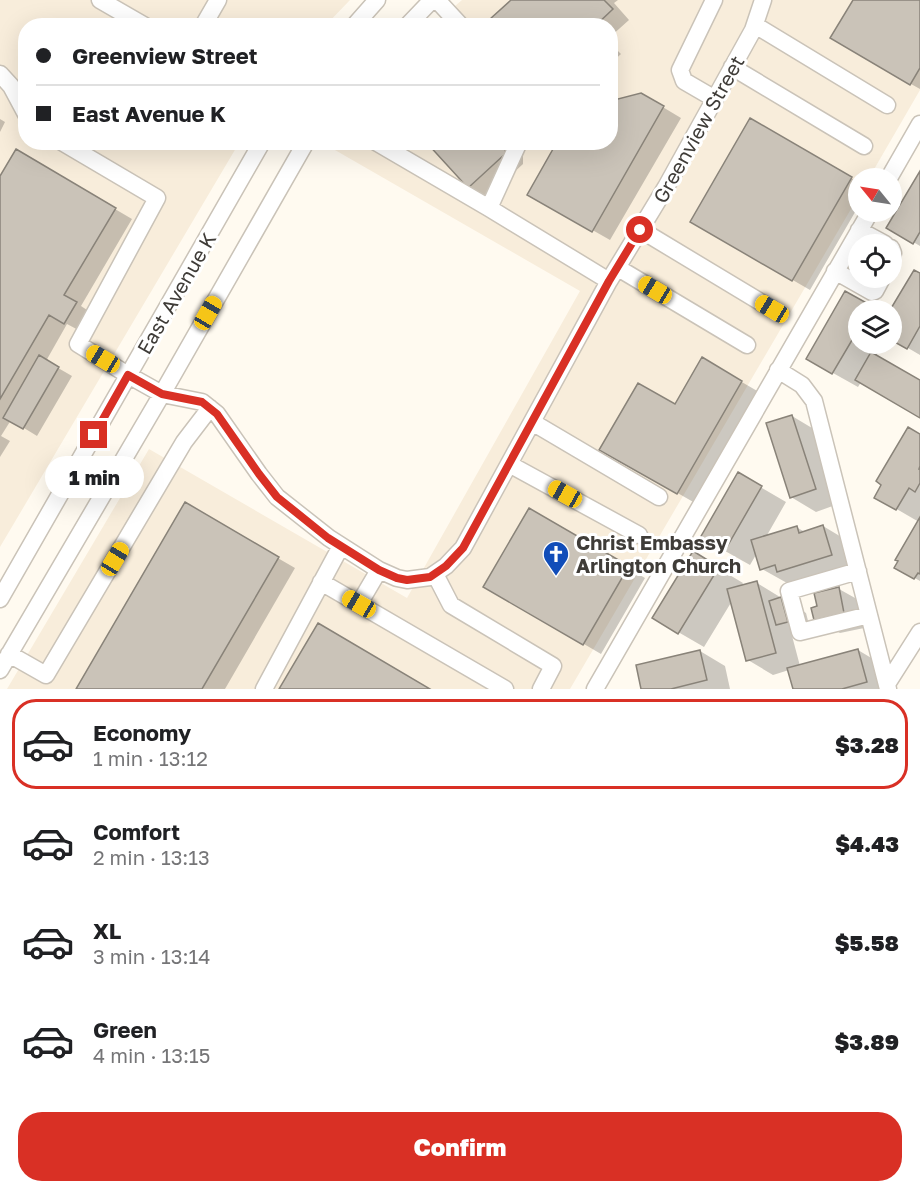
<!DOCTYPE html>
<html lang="en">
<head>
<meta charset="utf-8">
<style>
  body { margin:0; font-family:"Golos Text",sans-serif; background:#f2f2f2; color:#202124; height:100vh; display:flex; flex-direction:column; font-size:22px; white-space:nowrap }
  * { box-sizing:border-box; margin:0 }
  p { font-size:20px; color:#757577 }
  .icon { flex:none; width:33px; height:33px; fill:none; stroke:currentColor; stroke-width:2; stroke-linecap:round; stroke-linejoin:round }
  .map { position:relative; height:689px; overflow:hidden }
  .sheet { display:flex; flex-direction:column; background:#fff; flex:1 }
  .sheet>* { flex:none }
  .top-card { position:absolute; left:18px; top:18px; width:600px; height:132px; border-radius:24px; box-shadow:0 6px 24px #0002; display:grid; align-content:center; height:132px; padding:0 18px; background:#fff }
  .needle { width:39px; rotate:300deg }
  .buttons { position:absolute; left:848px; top:168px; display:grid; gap:12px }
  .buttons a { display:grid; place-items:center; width:54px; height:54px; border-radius:50%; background:#fff; box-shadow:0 6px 24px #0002; font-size:30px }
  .end { position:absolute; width:27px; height:27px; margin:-14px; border:8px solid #d93025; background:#fff; box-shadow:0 0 0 3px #fff }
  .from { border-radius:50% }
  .bubble { position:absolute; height:42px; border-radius:21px; background:#fff; box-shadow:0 6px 24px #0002; font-size:20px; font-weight:800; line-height:42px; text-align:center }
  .car { position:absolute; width:18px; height:36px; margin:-18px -9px; border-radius:8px; box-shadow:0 0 4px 2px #0007; background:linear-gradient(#f5c518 24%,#345 0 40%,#f5c518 0 76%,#345 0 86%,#f5c518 0) }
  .top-card b { display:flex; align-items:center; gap:21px; height:57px; font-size:22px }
  .top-card b+b { border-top:2px solid #e0e0e0 }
  .top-card i { width:15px; height:15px; background:#202124 }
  ul { padding:10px 0 0; list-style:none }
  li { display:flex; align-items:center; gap:18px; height:90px; margin:0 12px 9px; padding:0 6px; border:3px solid transparent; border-radius:24px }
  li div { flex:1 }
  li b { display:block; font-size:22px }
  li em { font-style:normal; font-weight:800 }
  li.selected { border-color:#d93025 }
  li>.icon { width:54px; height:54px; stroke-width:1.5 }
  .button { display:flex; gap:12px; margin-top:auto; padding:12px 18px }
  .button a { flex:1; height:69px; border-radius:24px; background:#d93025; color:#fff; font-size:24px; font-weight:800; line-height:69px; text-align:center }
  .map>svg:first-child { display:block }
</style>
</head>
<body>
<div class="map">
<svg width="920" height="689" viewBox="0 0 920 689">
  <rect width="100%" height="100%" fill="#fffaf0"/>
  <path fill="#f8eddb" d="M 0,0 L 350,0 L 326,25 L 26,26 L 26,142 L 239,143 L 0,547 Z
    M 462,0 L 920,0 L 920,90 L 869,178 L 858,178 L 858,197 L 570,689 L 7,689 L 149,449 L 407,598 L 580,291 L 328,146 L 331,142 L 610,142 L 610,26 L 433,25 Z"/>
  <path fill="#0003" d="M 513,0 L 618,0 L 614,3 L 629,20 L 610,37 L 610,26 L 498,26 Z
    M 855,0 L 920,0 L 920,89 L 911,84 Z
    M 610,43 L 621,54 L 610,64 Z
    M 641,94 L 681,118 L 610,240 L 529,194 L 610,142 Z
    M 0,119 L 5,122 L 0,132 Z
    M 751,120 L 858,182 L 858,207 L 810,290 L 692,222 Z
    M 428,142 L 523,142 L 523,164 L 487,197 L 469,187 Z
    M 16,151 L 132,219 L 81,306 L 93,314 L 82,332 L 67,324 L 46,361 L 72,376 L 37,436 L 11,420 L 1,436 L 10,441 L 0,457 L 0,179 Z
    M 920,174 L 920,246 L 888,227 Z
    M 920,275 L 920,355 L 891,338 Z
    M 846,293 L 876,310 L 858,310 L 858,344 L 883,344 L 876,356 L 920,382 L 920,416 L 861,382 L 858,387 L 808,359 Z
    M 702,359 L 759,392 L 695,503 L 601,449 L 675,406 Z
    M 792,416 L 817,431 L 841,503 L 816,512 L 791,497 Z
    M 920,435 L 920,581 L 896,567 L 919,522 L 876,497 Z
    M 738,474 L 786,502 L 766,537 L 796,527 L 805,532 L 823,526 L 848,541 L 856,569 L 787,583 L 762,569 L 757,553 L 750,565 L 702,538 Z
    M 185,504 L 295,568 L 225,689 L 78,689 Z
    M 529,510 L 645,578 L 601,654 L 485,586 Z
    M 718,568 L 743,583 L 741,587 L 757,583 L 806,613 L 812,636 L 802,639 L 791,632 L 800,666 L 858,650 L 883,665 L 890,689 L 794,689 L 789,670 L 773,675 L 748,660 L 732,601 L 704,647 L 654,618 Z
    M 839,589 L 864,603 L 869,627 L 840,633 L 815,619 L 819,608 Z
    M 700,651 L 725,666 L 730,689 L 643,689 L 637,666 Z"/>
  <path fill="#cac3b8" stroke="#898379" stroke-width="1.5" d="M 511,0 L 604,0 L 613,9 L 595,26 L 496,26 L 490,19 Z
    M 853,0 L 920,0 L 920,68 L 910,85 L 830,38 Z
    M 641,93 L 664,106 L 592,232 L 527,195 L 557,142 L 610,142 L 610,101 Z
    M 750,118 L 852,177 L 792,281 L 690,222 Z
    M 426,142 L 506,142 L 505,154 L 468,188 Z
    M 16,149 L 116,208 L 64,295 L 77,302 L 64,324 L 49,315 L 0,399 L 0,176 Z
    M 920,171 L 920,232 L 913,244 L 886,228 Z
    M 914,270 L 920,273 L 920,326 L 907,349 L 891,340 L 890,310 Z
    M 845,291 L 872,306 L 869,310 L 858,310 L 858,330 L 832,374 L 806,359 Z
    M 871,352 L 920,380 L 920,418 L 855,380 Z
    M 39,355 L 59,367 L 23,429 L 3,418 Z
    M 702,357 L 742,381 L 677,494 L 599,450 L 638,383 L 675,404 Z
    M 792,415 L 816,489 L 790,498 L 766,423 Z
    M 908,427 L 920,434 L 920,466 L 919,469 L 920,469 L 920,483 L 915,492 L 909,488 L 896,510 L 874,498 L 881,485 L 876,481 Z
    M 738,472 L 762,486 L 724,552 L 700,538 Z
    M 185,502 L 279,557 L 202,689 L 76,689 Z
    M 529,508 L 629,566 L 583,645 L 483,587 Z
    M 920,517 L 920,574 L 918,573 L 914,579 L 894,568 L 898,561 L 895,560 Z
    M 823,525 L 832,555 L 777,572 L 775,565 L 760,570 L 751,540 L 797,526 L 799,533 Z
    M 693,551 L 719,567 L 678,634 L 652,618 Z
    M 757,581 L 776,653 L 746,661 L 727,589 Z
    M 839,587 L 844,613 L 814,620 L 811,608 L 817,606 L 814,593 Z
    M 781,597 L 788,622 L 776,625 L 769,601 Z
    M 318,623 L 430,689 L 279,689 Z
    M 858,649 L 867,682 L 842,689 L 793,689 L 787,668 Z
    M 700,650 L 707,680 L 671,689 L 641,689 L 636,665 Z"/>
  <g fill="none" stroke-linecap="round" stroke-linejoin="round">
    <g stroke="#cac3b8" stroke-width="19">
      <path id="minor" d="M 100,0 L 145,26
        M 437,0 L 461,26
        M 714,0 L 680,70 L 684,81 L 715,99
        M 755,25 L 887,105
        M 203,26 L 218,0
        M 354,26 L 377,0
        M 407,26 L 432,0
        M 732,67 L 864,146
        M 0,74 L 11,86 L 26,114
        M 62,142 L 157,198 L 78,344 L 128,375 L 162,394 L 202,402 L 217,414 L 259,474 L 277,497 L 329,538 L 379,570 L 397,578 L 407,580 L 430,577 L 446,566 L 463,548 L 609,281 L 666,187 L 753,30 L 763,0
        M 376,142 L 489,208 L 609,281
        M 889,178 L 920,124
        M 489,208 L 519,142
        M 641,230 L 772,309
        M 859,230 L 885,244
        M 891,248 L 893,253 L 891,261
        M 618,268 L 747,345
        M 835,271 L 872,292 L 875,291 L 882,278
        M 778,370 L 802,385 L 814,401 L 888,689
        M 532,422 L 659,497
        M 509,464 L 639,535
        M 858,571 L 789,591 L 800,632 L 869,615
        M 435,574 L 451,605 L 553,666 L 541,689
        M 321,582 L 505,689
        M 0,599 L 262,142
        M 359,604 L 379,570
        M 9,654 L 46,675 L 184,442 L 210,408
        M 0,670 L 162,394 L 306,142
        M 887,684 L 920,632
        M 264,689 L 341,546
        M 595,689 L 870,212"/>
    </g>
    <use href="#minor" stroke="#fff" stroke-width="16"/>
  </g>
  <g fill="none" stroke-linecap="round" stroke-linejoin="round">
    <path stroke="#d93025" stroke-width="8" d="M 94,435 L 128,375 L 162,394 L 202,402 L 217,414 L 259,474 L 277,497 L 328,538 L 379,570 L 397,578 L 407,580 L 430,577 L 446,566 L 463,548 L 609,281 L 640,230"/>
  </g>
  <defs>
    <g id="church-pin" transform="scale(1.35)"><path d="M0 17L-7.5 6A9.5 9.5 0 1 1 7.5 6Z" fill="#114db9" stroke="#fff"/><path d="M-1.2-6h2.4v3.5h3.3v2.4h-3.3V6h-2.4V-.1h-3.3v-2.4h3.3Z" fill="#fff"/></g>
  </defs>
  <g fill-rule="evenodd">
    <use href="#church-pin" x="556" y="554"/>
  </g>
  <g text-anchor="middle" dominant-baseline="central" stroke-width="6" stroke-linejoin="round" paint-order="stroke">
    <g font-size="20" fill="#3f3c38" stroke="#fff">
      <text transform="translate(698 129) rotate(-61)">Greenview Street</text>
      <text transform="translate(176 293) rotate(-60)">East Avenue K</text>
    </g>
    <g font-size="20" font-weight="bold" fill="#3f3c38" stroke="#fff" text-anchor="start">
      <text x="576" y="542">Christ Embassy<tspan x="576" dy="23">Arlington Church</tspan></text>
    </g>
  </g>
</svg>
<div class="buttons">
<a><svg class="needle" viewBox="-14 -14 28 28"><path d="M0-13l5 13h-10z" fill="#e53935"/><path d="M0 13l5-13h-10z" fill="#757577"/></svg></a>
<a><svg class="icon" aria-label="locate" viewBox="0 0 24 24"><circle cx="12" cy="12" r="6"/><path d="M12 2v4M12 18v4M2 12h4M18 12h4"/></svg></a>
<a><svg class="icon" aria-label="layers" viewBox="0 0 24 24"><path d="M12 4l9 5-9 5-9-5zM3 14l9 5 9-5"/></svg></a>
</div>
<i class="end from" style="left:640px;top:230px"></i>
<i class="end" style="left:94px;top:435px"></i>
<div class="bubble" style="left:45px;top:456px;width:99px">1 min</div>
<i class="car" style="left:655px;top:290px;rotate:301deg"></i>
<i class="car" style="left:772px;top:309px;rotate:301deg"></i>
<i class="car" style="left:208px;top:313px;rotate:30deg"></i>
<i class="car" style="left:103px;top:359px;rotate:301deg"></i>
<i class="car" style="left:565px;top:494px;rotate:299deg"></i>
<i class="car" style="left:115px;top:559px;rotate:31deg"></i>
<i class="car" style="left:359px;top:604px;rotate:300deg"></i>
<div class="top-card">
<b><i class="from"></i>Greenview Street</b>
<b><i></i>East Avenue K</b>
</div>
</div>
<section class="sheet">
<ul>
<li class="selected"><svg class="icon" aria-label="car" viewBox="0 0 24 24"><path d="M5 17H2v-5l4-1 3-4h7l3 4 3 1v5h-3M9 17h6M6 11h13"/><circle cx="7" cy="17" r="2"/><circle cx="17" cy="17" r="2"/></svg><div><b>Economy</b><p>1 min · 13:12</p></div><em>$3.28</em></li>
<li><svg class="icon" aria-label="car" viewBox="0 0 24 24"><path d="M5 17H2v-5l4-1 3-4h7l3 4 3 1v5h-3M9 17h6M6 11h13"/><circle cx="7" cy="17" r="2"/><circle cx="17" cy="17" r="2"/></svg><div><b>Comfort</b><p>2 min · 13:13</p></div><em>$4.43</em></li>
<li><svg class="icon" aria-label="car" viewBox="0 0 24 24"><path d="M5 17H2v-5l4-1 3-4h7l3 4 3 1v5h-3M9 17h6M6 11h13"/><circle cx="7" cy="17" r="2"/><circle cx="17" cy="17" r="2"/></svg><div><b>XL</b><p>3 min · 13:14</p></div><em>$5.58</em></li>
<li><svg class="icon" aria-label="car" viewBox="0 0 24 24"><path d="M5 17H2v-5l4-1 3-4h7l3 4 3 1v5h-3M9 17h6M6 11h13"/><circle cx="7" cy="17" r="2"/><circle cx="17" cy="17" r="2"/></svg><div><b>Green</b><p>4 min · 13:15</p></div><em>$3.89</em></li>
</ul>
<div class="button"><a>Confirm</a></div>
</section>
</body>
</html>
